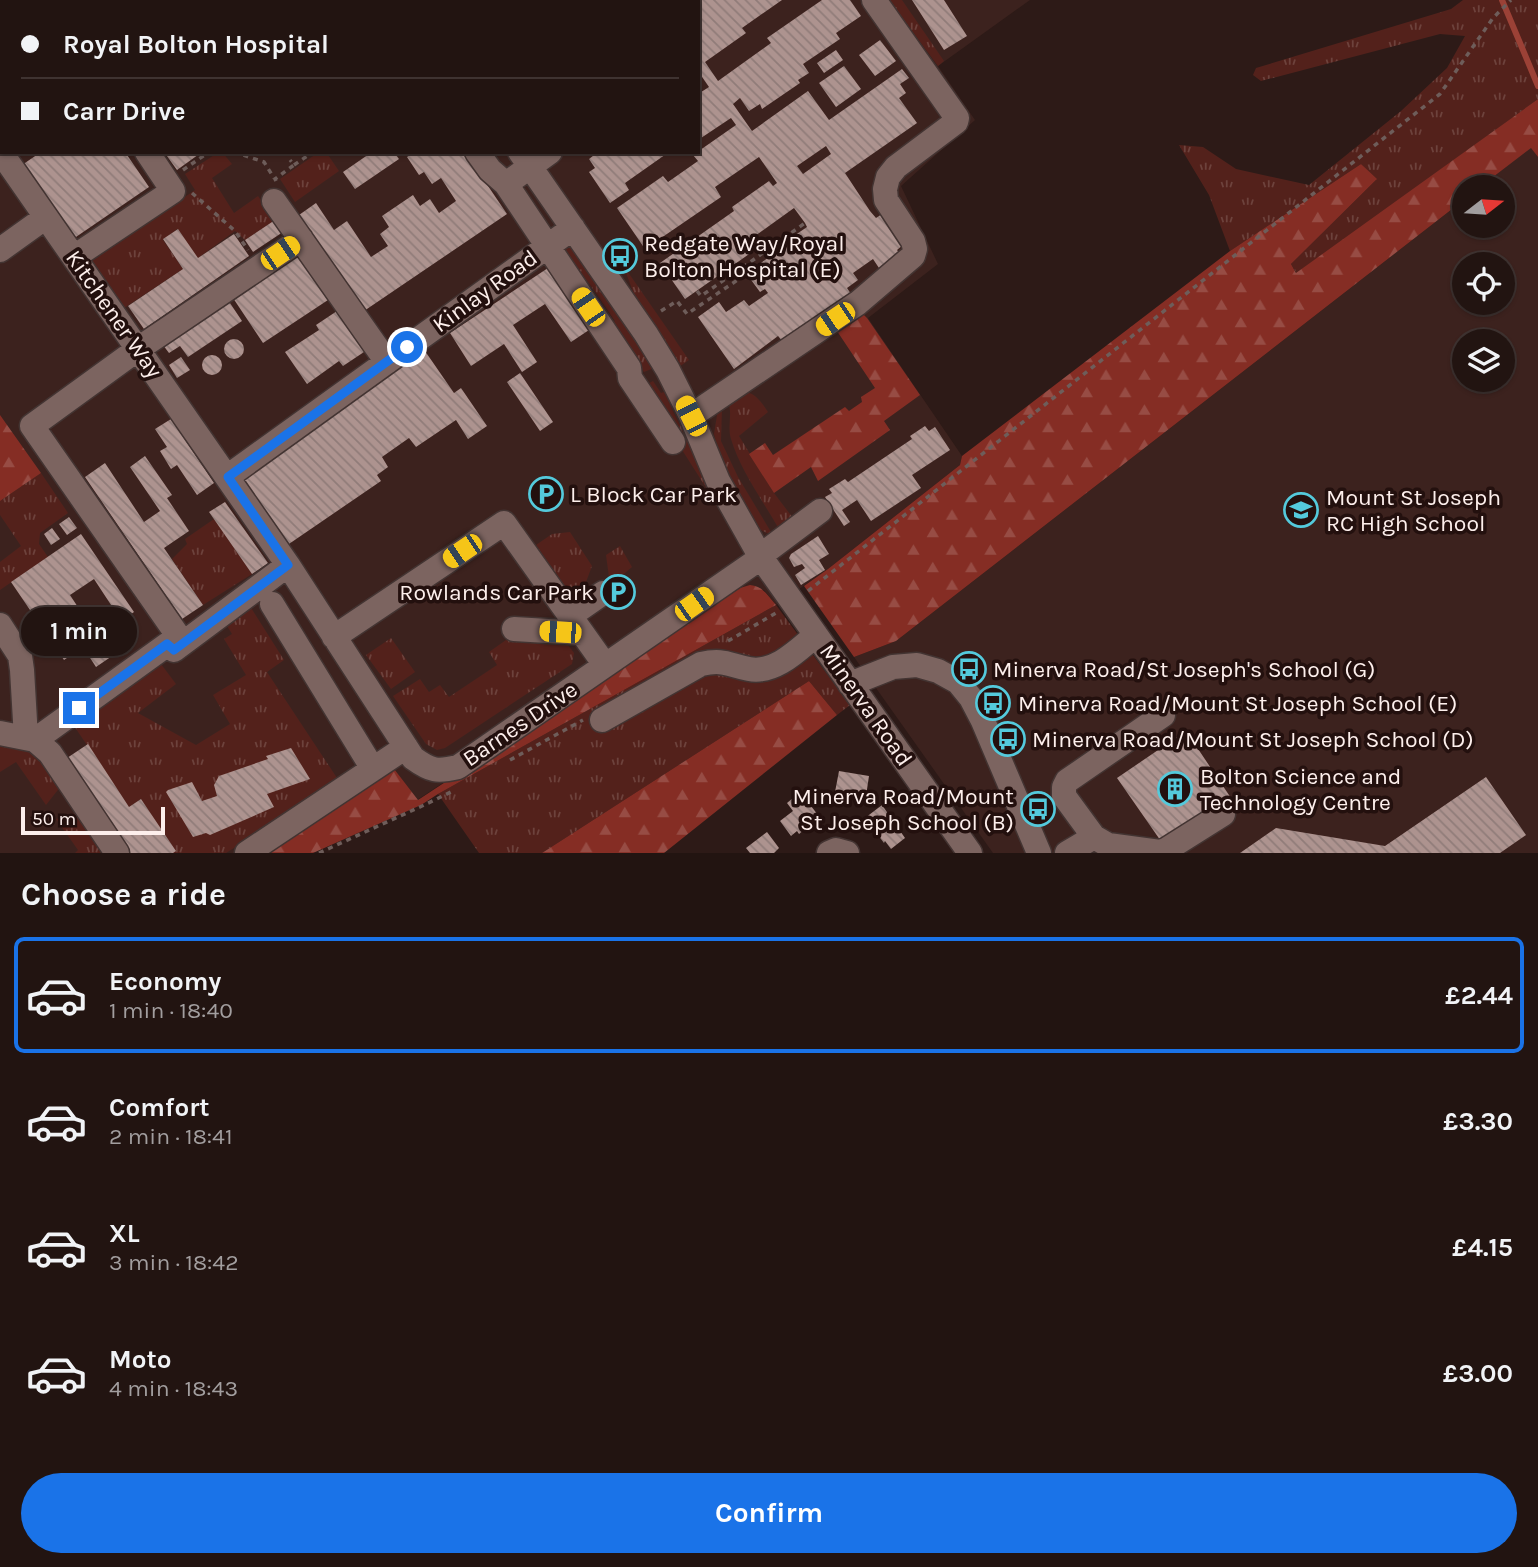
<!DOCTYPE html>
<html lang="en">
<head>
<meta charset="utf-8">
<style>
  body { margin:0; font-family:Karla,sans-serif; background:#2e211f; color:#f1f3f6; height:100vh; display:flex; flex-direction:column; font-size:26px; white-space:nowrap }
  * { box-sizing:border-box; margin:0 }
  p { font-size:23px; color:#a29e9f }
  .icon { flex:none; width:38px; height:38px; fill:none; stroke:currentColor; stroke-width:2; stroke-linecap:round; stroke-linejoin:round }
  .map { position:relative; height:853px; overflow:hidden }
  .side { display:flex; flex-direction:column; background:#221411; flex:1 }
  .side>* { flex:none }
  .banner { position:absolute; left:0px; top:0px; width:700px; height:154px; box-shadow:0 2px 5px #0004,0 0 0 2px #3f3331; display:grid; align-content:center; height:154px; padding:0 21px; background:#221411 }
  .needle { width:46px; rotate:73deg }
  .tools { position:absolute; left:1452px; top:175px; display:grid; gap:14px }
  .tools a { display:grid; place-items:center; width:63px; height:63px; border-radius:50%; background:#221411; box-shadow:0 2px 5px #0004,0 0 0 2px #3f3331; font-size:35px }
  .scale { position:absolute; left:21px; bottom:18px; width:144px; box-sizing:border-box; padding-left:7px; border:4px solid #fdefec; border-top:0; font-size:19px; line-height:24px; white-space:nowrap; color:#fdefec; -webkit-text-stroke:5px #23100e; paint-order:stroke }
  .end { position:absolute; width:32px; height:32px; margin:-16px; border:9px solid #1a73e8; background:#fff; box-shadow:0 0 0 4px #fff }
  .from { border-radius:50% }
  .bubble { position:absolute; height:49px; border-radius:24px; background:#221411; box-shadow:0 2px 5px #0004,0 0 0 2px #3f3331; font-size:23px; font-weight:700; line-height:49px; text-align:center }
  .car { position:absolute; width:21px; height:42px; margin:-21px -10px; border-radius:9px; box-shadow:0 0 5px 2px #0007; background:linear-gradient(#f5c518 24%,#345 0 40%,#f5c518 0 76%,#345 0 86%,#f5c518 0) }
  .banner b { display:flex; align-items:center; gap:24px; height:66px; font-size:26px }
  .banner b+b { border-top:2px solid #3f3331 }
  .banner i { width:18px; height:18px; background:#f1f3f6 }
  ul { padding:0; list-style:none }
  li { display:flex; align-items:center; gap:21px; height:116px; margin:0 14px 10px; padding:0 7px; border:4px solid transparent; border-radius:10px }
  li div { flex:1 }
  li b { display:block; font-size:26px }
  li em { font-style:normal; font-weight:700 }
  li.selected { border-color:#1a73e8 }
  li>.icon { width:63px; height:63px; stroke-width:1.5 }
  h2 { padding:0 21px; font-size:32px; line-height:84px }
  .action { display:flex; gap:14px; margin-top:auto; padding:14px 21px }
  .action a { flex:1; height:80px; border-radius:42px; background:#1a73e8; color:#fff; font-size:28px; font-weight:700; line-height:80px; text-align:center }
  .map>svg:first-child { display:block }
</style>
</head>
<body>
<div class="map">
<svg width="1538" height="853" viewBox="0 0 1538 853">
  <defs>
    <pattern id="grass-tufts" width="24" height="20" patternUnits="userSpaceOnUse" patternTransform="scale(1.75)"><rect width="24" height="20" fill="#53211b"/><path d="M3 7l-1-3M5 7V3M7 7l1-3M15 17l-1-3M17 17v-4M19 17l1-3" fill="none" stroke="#6d423c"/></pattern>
    <pattern id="forest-firs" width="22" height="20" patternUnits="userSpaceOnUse" patternTransform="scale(1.75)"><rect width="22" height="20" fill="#852d24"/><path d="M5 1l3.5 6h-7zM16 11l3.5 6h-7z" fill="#974c44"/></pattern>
    <pattern id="building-back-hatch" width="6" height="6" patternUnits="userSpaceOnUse" patternTransform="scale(1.75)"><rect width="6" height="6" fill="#ad938f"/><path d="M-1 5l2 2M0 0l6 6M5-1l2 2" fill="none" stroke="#907c79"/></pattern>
  </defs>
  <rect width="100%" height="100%" fill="#2d1a17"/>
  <path fill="#3c221e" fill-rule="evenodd" d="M 0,0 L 1030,0 L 938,66 L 975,120 L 901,186 L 938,264 L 868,318 L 962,456 L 960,465 L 828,569 L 776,605 L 764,590 L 740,588 L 417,800 L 259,853 L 0,853 ZM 2,2 L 698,2 L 698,152 L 2,152 Z
    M 1531,147 L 1538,157 L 1538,853 L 993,853 L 854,657 L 896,641 L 1465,199 L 1465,226 L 1503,226 L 1503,187 L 1480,187 ZM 1465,264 L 1503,264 L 1503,303 L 1465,303 ZM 1465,341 L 1503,341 L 1503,380 L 1465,380 Z"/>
  <path fill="url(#grass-tufts)" d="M 889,0 L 902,0 L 944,61 L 938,66 Z
    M 1463,0 L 1538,0 L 1538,99 L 1297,274 L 1291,264 L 1376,180 L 1361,164 L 1230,251 L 1209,195 L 1179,145 L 1203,147 L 1236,169 L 1309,185 L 1401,111 L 1447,68 L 1465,36 L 1440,34 L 1261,81 L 1253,75 L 1256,68 L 1451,9 Z
    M 219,152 L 222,152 L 232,164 L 212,178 L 234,213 L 258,196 L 275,220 L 245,240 L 235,231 L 198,258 L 177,229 L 163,240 L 183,269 L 121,310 L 89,263 L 195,190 L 185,174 Z
    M 319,152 L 326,152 L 339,171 L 295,202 L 280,179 Z
    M 570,245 L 654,368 L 644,372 L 609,326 L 615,321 L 576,265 L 570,261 L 562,251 Z
    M 623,265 L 689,360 L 679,367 L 634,294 Z
    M 653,381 L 661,393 L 664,392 L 687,438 L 703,478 L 721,507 L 719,508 L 642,387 Z
    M 747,392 C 757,395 762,403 768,412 L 739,436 L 774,493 L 793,518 L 780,531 C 764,502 741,472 731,439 C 727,426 733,414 728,402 Z
    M 722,407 L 721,441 L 738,477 L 771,532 L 769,534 L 757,528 L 732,483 L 717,446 L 714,434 L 718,409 Z
    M 41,473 L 68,513 L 40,533 L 39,544 L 48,557 L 0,590 L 0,562 L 21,546 L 0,515 L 0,501 Z
    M 214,519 L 252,574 L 203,605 L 172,559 L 187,544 L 185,539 Z
    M 570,532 L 592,566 L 577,606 L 536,545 L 552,534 Z
    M 620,546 L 632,567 L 619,578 L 612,579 L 609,577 L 606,555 Z
    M 248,603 L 284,660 L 267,672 L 339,781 L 226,853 L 172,853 L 174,851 L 141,799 L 129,807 L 72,723 L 158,660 L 176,684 L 138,713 L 196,745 L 230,724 L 213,695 L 246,675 L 224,639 L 232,634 L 224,621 Z
    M 776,605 L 850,705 L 837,715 L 809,681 L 542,853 L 479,853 L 438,794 Z
    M 391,638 L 415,672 L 391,689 L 366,655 Z
    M 506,640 L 568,645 L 574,653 L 572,664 L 445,748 L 437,750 L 426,744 L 393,696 L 420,679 L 429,692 L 440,685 L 449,697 L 497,665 L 489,652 Z
    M 0,740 L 44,754 L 61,786 L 46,805 L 16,762 L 0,772 Z
    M 80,812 L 110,853 L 75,853 L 78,850 L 56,819 Z"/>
  <path fill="url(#forest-firs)" d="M 1538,99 L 1538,157 L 1531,148 L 1480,187 L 1465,187 L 1465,199 L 896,641 L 854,657 L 804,586 L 828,569 L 960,465 L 962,456 L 1230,251 L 1361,164 L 1377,179 L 1291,264 L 1296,273 Z
    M 861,312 L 867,318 L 920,395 L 884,421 L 890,430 L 818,481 L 811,467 L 774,493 L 749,454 L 765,443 L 773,455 L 845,407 L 849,411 L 862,402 L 861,397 L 875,388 L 837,331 Z
    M 0,415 L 41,473 L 0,501 Z
    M 750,585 C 763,586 768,596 776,605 L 438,794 L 421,805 L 313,853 L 259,853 L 391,765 L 418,800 L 740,588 Z
    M 809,681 L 837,715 L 664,853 L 542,853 Z"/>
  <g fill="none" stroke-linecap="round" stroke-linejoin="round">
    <path stroke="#9b4136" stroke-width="6" d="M 1502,0 L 1538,86"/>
  </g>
  <path fill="url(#building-back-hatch)" fill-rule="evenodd" d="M 698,0 L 782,0 L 742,28 L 746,33 L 705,62 L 718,81 L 771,43 L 767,38 L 822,0 L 850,0 L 861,16 L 836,33 L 840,39 L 803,64 L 809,73 L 798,80 L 800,83 L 762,109 L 760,104 L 749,111 L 740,98 L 733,104 L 752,131 L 808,91 L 829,120 L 902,69 L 909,78 L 900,84 L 906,93 L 899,98 L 917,123 L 845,173 L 870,211 L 876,218 L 882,214 L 903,245 L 897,250 L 900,254 L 879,268 L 873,259 L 853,273 L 858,280 L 847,288 L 855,300 L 782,341 L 778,336 L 734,369 L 698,317 L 719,302 L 726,312 L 744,300 L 749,306 L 768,293 L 765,289 L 760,292 L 746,273 L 781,249 L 779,246 L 807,227 L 805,223 L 794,208 L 755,236 L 762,245 L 685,299 L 660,263 L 734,211 L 732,207 L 769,181 L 773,186 L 777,183 L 759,157 L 715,187 L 721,197 L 645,249 L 617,208 L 663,176 L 668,182 L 698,161 L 693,155 L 736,125 L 731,118 L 698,140 L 698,94 L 709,87 L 698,71 ZM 826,146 L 831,154 L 803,174 L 797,166 Z
    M 912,0 L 944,0 L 967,36 L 944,50 Z
    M 880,40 L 896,61 L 875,76 L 859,55 Z
    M 836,50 L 843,60 L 824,73 L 817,63 Z
    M 844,66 L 861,89 L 836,107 L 819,83 Z
    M 41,152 L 125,152 L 149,187 L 73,239 L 22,165 Z
    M 164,152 L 202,152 L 177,170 Z
    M 372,152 L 394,152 L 399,159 L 355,189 L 343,172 Z
    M 414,152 L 465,152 L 507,214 L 364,311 L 299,215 L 316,203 L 334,230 L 347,221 L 371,257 L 388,246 L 380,234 L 389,227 L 382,216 L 413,195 L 420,206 L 430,199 L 439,213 L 456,201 L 441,178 L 432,184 L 424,172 L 419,175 L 407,157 Z
    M 598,152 L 669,152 L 625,183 L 629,190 L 610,203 L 589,172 L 595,168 L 589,159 Z
    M 275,220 L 283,232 L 253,252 L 245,240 Z
    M 178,229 L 198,258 L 234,234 L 249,256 L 144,329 L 128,306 L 183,269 L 163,239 Z
    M 298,255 L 328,300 L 263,343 L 233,298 Z
    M 548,268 L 589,330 L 571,342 L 545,304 L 513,325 L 537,362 L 522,372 L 504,344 L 471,366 L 450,333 Z
    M 228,300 L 242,321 L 188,357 L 180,346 L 169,353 L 160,341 Z
    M 340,309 L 367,350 L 343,366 L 339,361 L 307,384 L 285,352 L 319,330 L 316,325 Z
    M224 349a10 10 0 1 1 20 0a10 10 0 1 1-20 0Z
    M 425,351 L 454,393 L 461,388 L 487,426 L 468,439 L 456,420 L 416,447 L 409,438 L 382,457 L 388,467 L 377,475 L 381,481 L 286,546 L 239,478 Z
    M202 365a10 10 0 1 1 20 0a10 10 0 1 1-20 0Z
    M 181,357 L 190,370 L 177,378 L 169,365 Z
    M 520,373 L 553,422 L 540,431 L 507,382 Z
    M 171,419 L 214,483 L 197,495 L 177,465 L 171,469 L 160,451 L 167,447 L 155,429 Z
    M 925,426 L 929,431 L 935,427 L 950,450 L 912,475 L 921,488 L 871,521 L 857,500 L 842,510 L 850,522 L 844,526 L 825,497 L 832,493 L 829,489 L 845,479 L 848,482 L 912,439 L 910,436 Z
    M 145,456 L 172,495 L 167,498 L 189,531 L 164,548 L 203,605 L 182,619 L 85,477 L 105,463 L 144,522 L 160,511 L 130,467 Z
    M 225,502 L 268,563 L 252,574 L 209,512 Z
    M 69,517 L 77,528 L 67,535 L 59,524 Z
    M 52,528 L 60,539 L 51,545 L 44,534 Z
    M 81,534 L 134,612 L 105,632 L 118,652 L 96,667 L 83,647 L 64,660 L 11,582 ZM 94,579 L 113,608 L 89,624 L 70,595 Z
    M 818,536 L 829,554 L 819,560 L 825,570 L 801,585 L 795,575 L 805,568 L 802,564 L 794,567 L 789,558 L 791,554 Z
    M 1186,731 L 1233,801 L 1165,847 L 1117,778 Z
    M 88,744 L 129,807 L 141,799 L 176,851 L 173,853 L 129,853 L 67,758 Z
    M 291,748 L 310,779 L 267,794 L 274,807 L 210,835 L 206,833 L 193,837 L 166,792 L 168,790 L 192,782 L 202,801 L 217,796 L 214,785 L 219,776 L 268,759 L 266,756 Z
    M 839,771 L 869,776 L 866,796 L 835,792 Z
    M 1486,777 L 1526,835 L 1500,853 L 1240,853 L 1276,828 L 1385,846 Z
    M 800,792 L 818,815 L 812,819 L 814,822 L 799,834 L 797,831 L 791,836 L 780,821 L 793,811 L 787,803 Z
    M 882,805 L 905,838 L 891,849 L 885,841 L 884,843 L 865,818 Z
    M 767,832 L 779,848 L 774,853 L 750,853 L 746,848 Z"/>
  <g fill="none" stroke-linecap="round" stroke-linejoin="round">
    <g stroke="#433432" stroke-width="27">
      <path id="minor" d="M 373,0 L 374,2
        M 421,0 L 423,2
        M 555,0 L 556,2
        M 505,2 L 507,0
        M 580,2 L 589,0
        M 0,151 L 288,565 L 413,758 C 431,771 437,772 458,767 L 762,557
        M 477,152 L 490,170 L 506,184
        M 520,152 L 646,334 L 668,370 L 691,416 L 718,481 L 760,556 L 970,853
        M 550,152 L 506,184 L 629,368 L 630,378 L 673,442
        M 274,201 L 387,362
        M 0,250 L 46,217
        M 74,257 L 173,191 L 147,152
        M 691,416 L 858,303 L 913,256 L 915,249 L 913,241 L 886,200 L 885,189 L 888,177 L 896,167 L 956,122 L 957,118 L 874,0
        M 227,477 L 573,228
        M 760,556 L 820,511
        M 272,604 L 373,769
        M 570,616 L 603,593
        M 0,625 L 20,656 L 22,670 L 26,738
        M 514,629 L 582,633
        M 334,637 L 504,523 L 605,665
        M 183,643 L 32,426 L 138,349 L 301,239
        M 850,684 L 893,667 L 917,665 L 938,671 L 958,682 L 971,698 L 983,721 L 1039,853
        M 1163,715 L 1067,781 L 1064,787 L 1064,796 L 1094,837 L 1108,845 L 1160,852 L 1166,850 L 1223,814
        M 602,720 L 701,664 C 724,659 728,665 749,669 C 775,674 798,650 816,635
        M 0,733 L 35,740 L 50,753 L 117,853
        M 35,740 L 168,644 L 174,650 L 288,565
        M 247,853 L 406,747
        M 829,853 L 836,850 L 847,853
        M 1067,853 L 1094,837"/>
    </g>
    <path stroke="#6e5d5a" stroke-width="3.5" stroke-dasharray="5 5" stroke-linecap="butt" d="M 234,152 L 264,162 L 274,178
      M 294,165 L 313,152
      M 183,170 L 209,152
      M 276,181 L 275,179 L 294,165 L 290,160
      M 192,193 L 235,231 L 248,250
      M 697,291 L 701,296 L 744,266
      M 661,311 L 677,301 L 687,314 L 742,277 L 746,265 L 805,223
      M 808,591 L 1440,94 L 1493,18 L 1511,0
      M 728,641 L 776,613
      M 510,760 L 583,720
      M 319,853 L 422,806 L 451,792"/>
    <use href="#minor" stroke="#7c6460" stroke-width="24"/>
  </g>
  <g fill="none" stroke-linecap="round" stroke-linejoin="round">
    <path stroke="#1a73e8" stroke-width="9" d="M 79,708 L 167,644 L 174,650 L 288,565 L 228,477 L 407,347"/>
  </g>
  <defs>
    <g id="bus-ring" transform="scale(1.75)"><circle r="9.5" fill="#23100e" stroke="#54cadc" stroke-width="1.5"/><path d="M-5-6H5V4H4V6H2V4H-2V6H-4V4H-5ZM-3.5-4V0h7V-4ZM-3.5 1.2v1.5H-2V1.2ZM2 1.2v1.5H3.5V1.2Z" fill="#54cadc"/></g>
    <g id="parking-ring" transform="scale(1.75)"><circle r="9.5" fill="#23100e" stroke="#54cadc" stroke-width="1.5"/><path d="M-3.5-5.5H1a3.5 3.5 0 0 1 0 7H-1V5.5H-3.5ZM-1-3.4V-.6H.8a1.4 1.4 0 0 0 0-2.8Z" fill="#54cadc"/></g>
    <g id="school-ring" transform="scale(1.75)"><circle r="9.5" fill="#23100e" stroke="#54cadc" stroke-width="1.5"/><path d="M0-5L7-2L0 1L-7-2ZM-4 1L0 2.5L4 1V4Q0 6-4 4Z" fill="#54cadc"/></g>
    <g id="building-ring" transform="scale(1.75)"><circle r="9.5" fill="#23100e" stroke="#54cadc" stroke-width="1.5"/><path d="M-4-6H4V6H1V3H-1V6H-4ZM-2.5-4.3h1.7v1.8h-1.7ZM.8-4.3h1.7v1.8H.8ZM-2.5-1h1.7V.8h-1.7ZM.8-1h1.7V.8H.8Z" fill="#54cadc"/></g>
  </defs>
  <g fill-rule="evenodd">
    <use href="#bus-ring" x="620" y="256"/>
    <use href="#parking-ring" x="546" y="494"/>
    <use href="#school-ring" x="1301" y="510"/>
    <use href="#parking-ring" x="618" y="592"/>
    <use href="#bus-ring" x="969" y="669"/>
    <use href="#bus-ring" x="993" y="703"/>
    <use href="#bus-ring" x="1008" y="739"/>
    <use href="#building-ring" x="1175" y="789"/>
    <use href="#bus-ring" x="1038" y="809"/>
  </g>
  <g text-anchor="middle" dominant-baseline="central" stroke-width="7" stroke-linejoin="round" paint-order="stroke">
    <g font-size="23" fill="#fdefec" stroke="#23100e" text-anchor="start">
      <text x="644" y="243">Redgate Way/Royal<tspan x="644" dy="26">Bolton Hospital (E)</tspan></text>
      <text x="570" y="494">L Block Car Park</text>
      <text x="1326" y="497">Mount St Joseph<tspan x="1326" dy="26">RC High School</tspan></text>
      <text x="594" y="592" text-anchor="end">Rowlands Car Park</text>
      <text x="993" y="669">Minerva Road/St Joseph's School (G)</text>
      <text x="1018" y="703">Minerva Road/Mount St Joseph School (E)</text>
      <text x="1032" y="739">Minerva Road/Mount St Joseph School (D)</text>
      <text x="1200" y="776">Bolton Science and<tspan x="1200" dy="26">Technology Centre</tspan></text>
      <text x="1014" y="796" text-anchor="end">Minerva Road/Mount<tspan x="1014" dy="26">St Joseph School (B)</tspan></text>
    </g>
    <g font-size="23" fill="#fdefec" stroke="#23100e">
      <text transform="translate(485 291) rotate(-36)">Kinlay Road</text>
      <text transform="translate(114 314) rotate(55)">Kitchener Way</text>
      <text transform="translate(866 705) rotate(55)">Minerva Road</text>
      <text transform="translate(520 724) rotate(-34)">Barnes Drive</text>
    </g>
  </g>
</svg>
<div class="tools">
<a><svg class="needle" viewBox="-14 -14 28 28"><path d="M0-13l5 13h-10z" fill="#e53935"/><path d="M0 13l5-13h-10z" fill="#a29e9f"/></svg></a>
<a><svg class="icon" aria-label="locate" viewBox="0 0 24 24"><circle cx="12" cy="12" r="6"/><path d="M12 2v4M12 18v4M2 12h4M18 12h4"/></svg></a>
<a><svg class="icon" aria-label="layers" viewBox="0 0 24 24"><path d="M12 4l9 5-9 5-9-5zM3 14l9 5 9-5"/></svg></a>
</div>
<div class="scale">50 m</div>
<i class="end from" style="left:407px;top:347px"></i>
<i class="end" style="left:79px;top:708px"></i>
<div class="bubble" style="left:21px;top:607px;width:116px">1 min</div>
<i class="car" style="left:280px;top:253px;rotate:56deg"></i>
<i class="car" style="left:588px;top:307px;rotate:326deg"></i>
<i class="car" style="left:835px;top:319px;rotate:236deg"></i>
<i class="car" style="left:691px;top:416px;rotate:333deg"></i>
<i class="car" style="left:462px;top:551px;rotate:236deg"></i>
<i class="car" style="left:694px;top:604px;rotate:55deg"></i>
<i class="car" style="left:560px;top:632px;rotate:274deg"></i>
<div class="banner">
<b><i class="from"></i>Royal Bolton Hospital</b>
<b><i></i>Carr Drive</b>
</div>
</div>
<section class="side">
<h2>Choose a ride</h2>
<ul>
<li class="selected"><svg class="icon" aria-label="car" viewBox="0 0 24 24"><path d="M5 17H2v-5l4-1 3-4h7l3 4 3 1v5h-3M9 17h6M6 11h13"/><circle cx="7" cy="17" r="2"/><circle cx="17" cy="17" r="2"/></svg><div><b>Economy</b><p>1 min · 18:40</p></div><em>£2.44</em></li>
<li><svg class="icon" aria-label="car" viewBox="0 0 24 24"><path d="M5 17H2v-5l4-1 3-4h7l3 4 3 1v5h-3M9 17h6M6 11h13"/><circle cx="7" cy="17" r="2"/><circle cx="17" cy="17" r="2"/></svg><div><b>Comfort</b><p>2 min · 18:41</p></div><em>£3.30</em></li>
<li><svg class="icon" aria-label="car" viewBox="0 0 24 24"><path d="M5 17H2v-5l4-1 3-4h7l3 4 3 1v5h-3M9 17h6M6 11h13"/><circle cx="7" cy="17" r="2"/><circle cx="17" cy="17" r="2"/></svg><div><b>XL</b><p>3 min · 18:42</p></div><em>£4.15</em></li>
<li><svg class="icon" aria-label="car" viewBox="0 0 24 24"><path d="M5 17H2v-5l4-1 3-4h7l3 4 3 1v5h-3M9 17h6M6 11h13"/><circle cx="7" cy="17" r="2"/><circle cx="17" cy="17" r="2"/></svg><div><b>Moto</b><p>4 min · 18:43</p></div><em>£3.00</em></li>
</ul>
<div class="action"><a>Confirm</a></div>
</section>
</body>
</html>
